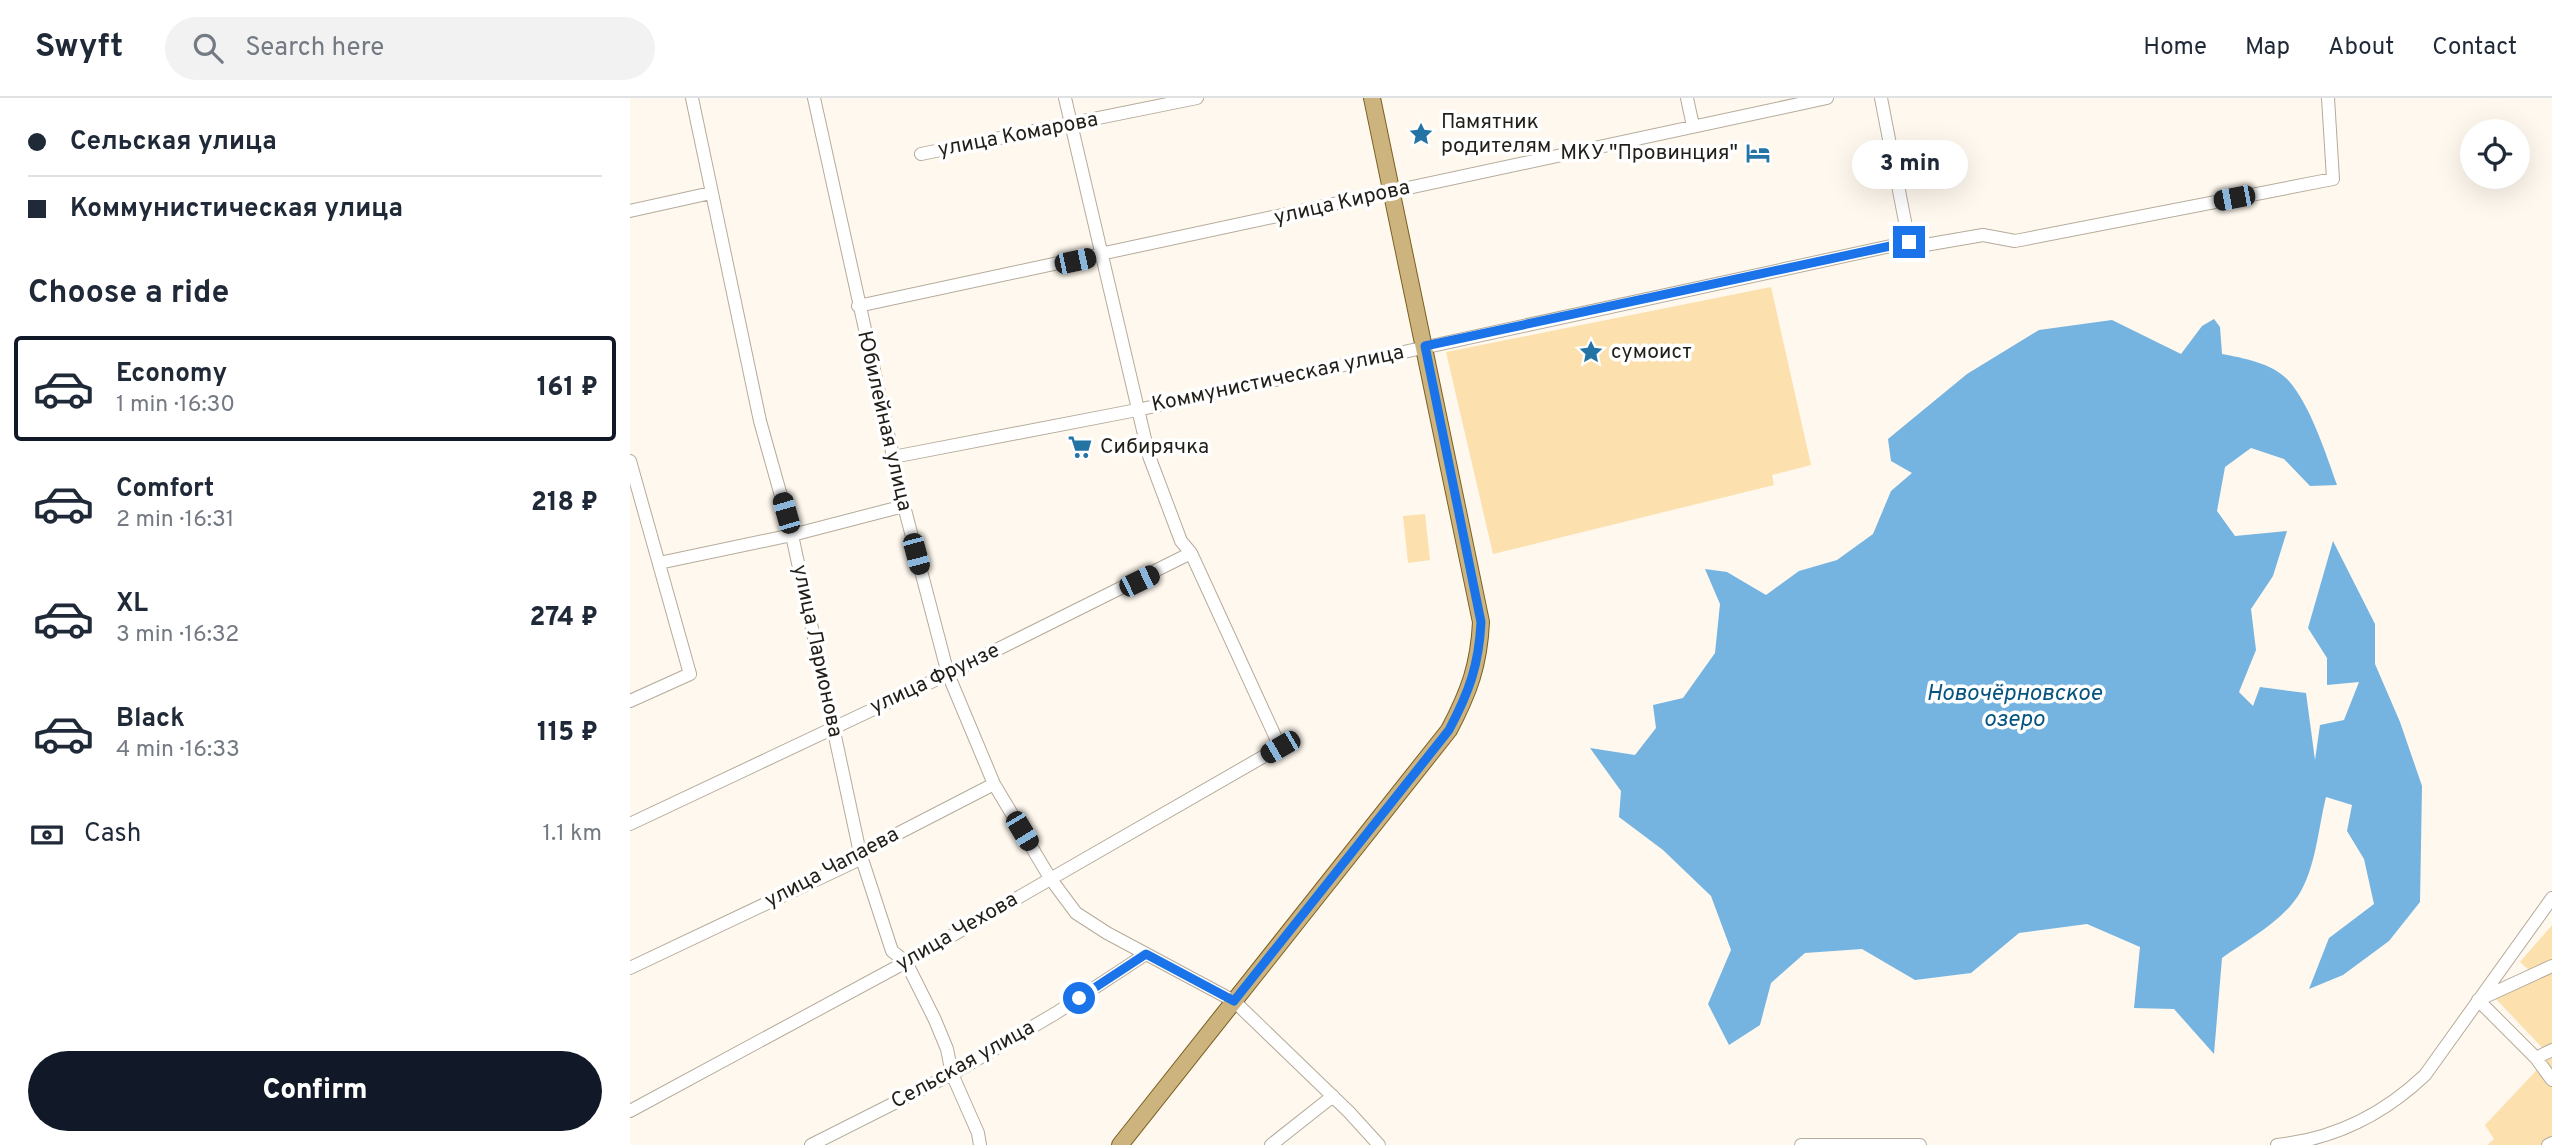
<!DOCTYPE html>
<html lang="en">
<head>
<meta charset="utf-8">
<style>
  body { margin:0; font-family:Overpass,sans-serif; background:#f2f2f3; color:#1f2937; height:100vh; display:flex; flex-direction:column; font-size:26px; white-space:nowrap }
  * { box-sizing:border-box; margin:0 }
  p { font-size:23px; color:#747a83 }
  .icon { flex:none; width:38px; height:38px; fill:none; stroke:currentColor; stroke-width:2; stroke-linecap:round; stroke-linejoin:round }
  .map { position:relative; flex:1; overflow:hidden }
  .sheet { display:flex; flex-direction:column; background:#fff; width:630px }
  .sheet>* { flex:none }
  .hud { display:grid; align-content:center; height:154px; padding:0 28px; background:#fff }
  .controls { position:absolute; left:1830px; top:21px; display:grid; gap:14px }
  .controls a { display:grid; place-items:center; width:70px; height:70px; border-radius:50%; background:#fff; box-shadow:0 7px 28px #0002; font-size:35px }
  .end { position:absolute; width:32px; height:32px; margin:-16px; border:9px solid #1a73e8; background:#fff; box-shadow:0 0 0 4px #fff }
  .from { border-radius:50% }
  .bubble { position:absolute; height:49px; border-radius:24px; background:#fff; box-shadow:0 7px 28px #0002; font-size:23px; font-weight:800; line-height:49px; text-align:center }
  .car { position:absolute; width:21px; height:42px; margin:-21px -10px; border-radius:9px; box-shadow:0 0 5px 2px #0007; background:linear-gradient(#222 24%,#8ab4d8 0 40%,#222 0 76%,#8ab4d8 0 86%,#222 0) }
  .hud b { display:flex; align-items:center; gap:24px; height:66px; font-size:26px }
  .hud b+b { border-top:2px solid #e0e1e3 }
  .hud i { width:18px; height:18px; background:#1f2937 }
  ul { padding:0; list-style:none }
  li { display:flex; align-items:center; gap:21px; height:105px; margin:0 14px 10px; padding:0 14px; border:4px solid transparent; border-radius:7px }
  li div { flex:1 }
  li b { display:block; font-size:26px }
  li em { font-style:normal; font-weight:800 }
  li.active { border-color:#111827 }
  li>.icon { width:63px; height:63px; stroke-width:1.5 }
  h2 { padding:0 28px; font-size:32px; line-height:84px }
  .pay { display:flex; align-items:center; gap:18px; height:77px; padding:0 28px; font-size:26px }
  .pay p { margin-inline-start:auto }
  .button { display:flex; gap:14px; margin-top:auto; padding:14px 28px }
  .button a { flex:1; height:80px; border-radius:42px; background:#111827; color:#fff; font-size:28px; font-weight:800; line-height:80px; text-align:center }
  header { display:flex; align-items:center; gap:42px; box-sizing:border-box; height:98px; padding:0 35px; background:#fff; border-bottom:2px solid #e0e1e3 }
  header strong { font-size:33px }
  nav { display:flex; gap:38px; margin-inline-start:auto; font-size:24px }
  .search { width:490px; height:63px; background:#f2f2f3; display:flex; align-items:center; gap:18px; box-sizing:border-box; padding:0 24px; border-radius:38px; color:#747a83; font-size:26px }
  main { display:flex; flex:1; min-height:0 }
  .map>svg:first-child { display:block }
</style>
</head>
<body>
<header>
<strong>Swyft</strong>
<div class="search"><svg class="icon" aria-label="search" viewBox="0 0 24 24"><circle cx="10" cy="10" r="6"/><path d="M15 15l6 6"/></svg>Search here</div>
<nav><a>Home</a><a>Map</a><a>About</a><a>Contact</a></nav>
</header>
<main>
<section class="sheet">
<div class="hud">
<b><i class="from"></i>Сельская улица</b>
<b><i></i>Коммунистическая улица</b>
</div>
<h2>Choose a ride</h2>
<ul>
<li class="active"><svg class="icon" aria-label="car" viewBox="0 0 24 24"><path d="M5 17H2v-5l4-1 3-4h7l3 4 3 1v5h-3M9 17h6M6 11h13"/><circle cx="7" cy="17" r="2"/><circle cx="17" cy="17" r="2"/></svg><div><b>Economy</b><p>1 min · 16:30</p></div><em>161 ₽</em></li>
<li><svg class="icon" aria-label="car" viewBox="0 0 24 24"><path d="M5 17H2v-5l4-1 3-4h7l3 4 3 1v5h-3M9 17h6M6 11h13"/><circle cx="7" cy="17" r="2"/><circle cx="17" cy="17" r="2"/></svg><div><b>Comfort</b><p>2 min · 16:31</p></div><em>218 ₽</em></li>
<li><svg class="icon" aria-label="car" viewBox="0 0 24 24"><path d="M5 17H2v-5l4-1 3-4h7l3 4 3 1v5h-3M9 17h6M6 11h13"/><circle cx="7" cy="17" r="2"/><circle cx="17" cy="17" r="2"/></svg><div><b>XL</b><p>3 min · 16:32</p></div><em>274 ₽</em></li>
<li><svg class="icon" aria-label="car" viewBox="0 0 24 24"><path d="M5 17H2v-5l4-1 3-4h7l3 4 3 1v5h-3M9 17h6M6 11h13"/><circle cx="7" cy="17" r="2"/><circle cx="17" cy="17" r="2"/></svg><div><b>Black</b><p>4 min · 16:33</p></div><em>115 ₽</em></li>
</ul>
<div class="pay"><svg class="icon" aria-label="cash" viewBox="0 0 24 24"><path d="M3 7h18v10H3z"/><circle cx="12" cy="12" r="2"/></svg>Cash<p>1.1 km</p></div>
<div class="button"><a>Confirm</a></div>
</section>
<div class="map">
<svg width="1922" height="1047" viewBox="0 0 1922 1047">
  <rect width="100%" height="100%" fill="#fef8ee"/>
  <path fill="#fce0ae" d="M 1141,189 L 1181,367 L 1142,377 L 1144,387 L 863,456 L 816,254 Z
    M 795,416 L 800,462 L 778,465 L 773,418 Z
    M 1922,827 L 1922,1047 L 1857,1047 L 1864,1041 L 1855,1027 L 1920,958 L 1865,900 L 1908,880 L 1890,864 Z"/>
  <path fill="#75b3e0" d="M 1584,221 L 1590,229 L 1592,256 C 1613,260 1642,265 1658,282 C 1680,306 1696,356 1707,387 L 1680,388 L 1654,361 L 1621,350 L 1595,369 L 1587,413 L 1605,438 L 1657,433 L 1643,478 L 1621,511 L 1626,552 L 1609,594 L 1623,608 L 1630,589 L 1676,595 L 1685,662 L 1690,627 L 1714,622 L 1729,584 L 1697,587 L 1697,560 L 1678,530 L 1703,443 L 1745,526 L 1745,566 L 1770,624 L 1792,688 L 1790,804 L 1759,843 L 1713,877 L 1679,891 L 1699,840 L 1744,806 L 1734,761 L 1717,733 L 1722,707 L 1696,699 C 1688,731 1686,770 1668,798 C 1650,825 1617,842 1592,860 L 1584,956 L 1544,911 L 1504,910 L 1510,849 L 1457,826 L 1389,835 L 1341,875 L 1285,882 L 1232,851 L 1175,855 L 1141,885 L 1130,927 L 1099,947 L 1078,906 L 1101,852 L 1081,798 L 1033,752 L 989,719 L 991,693 L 960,650 L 1005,657 L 1026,630 L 1023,607 L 1053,600 L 1085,555 L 1090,506 L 1075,471 L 1097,474 L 1136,497 L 1169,473 L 1207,462 L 1243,436 L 1261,393 L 1282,375 L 1261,363 L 1258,341 L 1337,276 L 1409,232 L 1482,222 L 1551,256 L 1572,228 Z"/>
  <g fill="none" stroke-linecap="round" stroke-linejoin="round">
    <g stroke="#b5ab9b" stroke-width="14">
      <path id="minor" d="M 62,0 L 130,323 L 162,437 L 230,755 L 262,853 L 276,864 L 305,922 L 317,951 L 322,976 L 348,1035 L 350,1047
        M 184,0 L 274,408 L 318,576 L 364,686 L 420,780 L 446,815 L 477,835 L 604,903 L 719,1014 L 749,1047
        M 1057,0 L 1063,28
        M 1251,0 L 1279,144
        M 291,56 L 567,0
        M 0,113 L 81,95
        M 228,208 L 1197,0
        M 263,359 L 507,312 L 1279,144 L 1295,147 L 1353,137 L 1385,143 L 1703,81 L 1698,0
        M 0,363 L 60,576 L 0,603
        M 29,465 L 162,437 L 274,408
        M 0,726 L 318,576 L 561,455
        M 1922,868 L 1848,902 L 1906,960 L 1922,982
        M 0,870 L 226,763 L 230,755 L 364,686
        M 1906,960 L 1922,952
        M 0,1013 L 276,864 L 650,649 L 561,455 L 551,443 L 519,358 L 435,0
        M 181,1047 L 322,976 L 426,915 L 516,856
        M 641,1047 L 703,998
        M 1171,1047 L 1290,1047
        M 1647,1047 C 1704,1041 1754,1016 1795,977 L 1922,800
        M 1918,1047 L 1922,1045"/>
    </g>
    <g stroke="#7b5f21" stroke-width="18">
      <path id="major" d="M 490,1047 L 819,632 C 839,594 849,567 851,524 L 742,0"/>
    </g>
    <use href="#minor" stroke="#fff" stroke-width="12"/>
    <use href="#major" stroke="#cdb37d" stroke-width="16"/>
  </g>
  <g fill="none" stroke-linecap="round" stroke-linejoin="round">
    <path stroke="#1a73e8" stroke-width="9" d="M 449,900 L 516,856 L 604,903 L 819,632 C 839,594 849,567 851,524 L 795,248 L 1279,144"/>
  </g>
  <defs>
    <g id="sight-bare" transform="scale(1.89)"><path d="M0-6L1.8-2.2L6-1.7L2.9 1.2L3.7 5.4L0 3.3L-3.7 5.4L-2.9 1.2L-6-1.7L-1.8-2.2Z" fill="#2473a5" stroke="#fff" stroke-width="2.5" paint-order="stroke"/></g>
    <g id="hotel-bare" transform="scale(1.89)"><path d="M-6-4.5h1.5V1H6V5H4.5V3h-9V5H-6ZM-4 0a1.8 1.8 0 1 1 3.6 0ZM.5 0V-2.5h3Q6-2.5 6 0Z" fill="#2473a5" stroke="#fff" stroke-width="2.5" paint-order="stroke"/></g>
    <g id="supermarket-bare" transform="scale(1.89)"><path d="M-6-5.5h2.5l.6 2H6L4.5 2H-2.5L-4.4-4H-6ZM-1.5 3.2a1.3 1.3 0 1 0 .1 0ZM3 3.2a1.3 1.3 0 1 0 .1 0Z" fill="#2473a5" stroke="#fff" stroke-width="2.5" paint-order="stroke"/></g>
  </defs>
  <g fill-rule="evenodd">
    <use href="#sight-bare" x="791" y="36"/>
    <use href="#hotel-bare" x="1128" y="55"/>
    <use href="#sight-bare" x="961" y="254"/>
    <use href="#supermarket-bare" x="450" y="349"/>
  </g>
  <g text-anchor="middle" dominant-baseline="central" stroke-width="7" stroke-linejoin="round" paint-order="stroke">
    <g font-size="21" fill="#221f19" stroke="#fff" text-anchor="start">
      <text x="811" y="24">Памятник<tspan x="811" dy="24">родителям</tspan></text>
      <text x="1108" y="55" text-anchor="end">МКУ "Провинция"</text>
      <text x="981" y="254">сумоист</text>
      <text x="470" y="349">Сибирячка</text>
    </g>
    <g font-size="21" fill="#221f19" stroke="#fff">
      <text transform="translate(388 37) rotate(-11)">улица Комарова</text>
      <text transform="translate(712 105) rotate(-13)">улица Кирова</text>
      <text transform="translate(648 281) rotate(-12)">Коммунистическая улица</text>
      <text transform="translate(254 323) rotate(77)">Юбилейная улица</text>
      <text transform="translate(187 553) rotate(78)">улица Ларионова</text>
      <text transform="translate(305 581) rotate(-25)">улица Фрунзе</text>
      <text transform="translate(202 770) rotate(-28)">улица Чапаева</text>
      <text transform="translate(327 834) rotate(-30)">улица Чехова</text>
      <text transform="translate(333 967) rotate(-29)">Сельская улица</text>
    </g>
    <g font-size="23" font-style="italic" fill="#06547f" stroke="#fff">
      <text x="1384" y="596">Новочёрновское<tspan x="1384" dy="26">озеро</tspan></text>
    </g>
  </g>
</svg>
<div class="controls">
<a><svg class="icon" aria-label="locate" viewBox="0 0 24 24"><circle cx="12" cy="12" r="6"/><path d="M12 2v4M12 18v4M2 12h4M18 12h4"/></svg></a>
</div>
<i class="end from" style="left:449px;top:900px"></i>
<i class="end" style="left:1279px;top:144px"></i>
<div class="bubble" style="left:1222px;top:42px;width:116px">3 min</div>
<i class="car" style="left:1604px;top:100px;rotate:259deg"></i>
<i class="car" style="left:445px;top:163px;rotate:78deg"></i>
<i class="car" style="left:156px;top:415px;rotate:344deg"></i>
<i class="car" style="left:286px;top:456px;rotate:165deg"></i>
<i class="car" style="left:509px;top:483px;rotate:64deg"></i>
<i class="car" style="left:650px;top:649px;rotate:240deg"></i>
<i class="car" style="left:392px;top:733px;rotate:149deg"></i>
</div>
</main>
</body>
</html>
